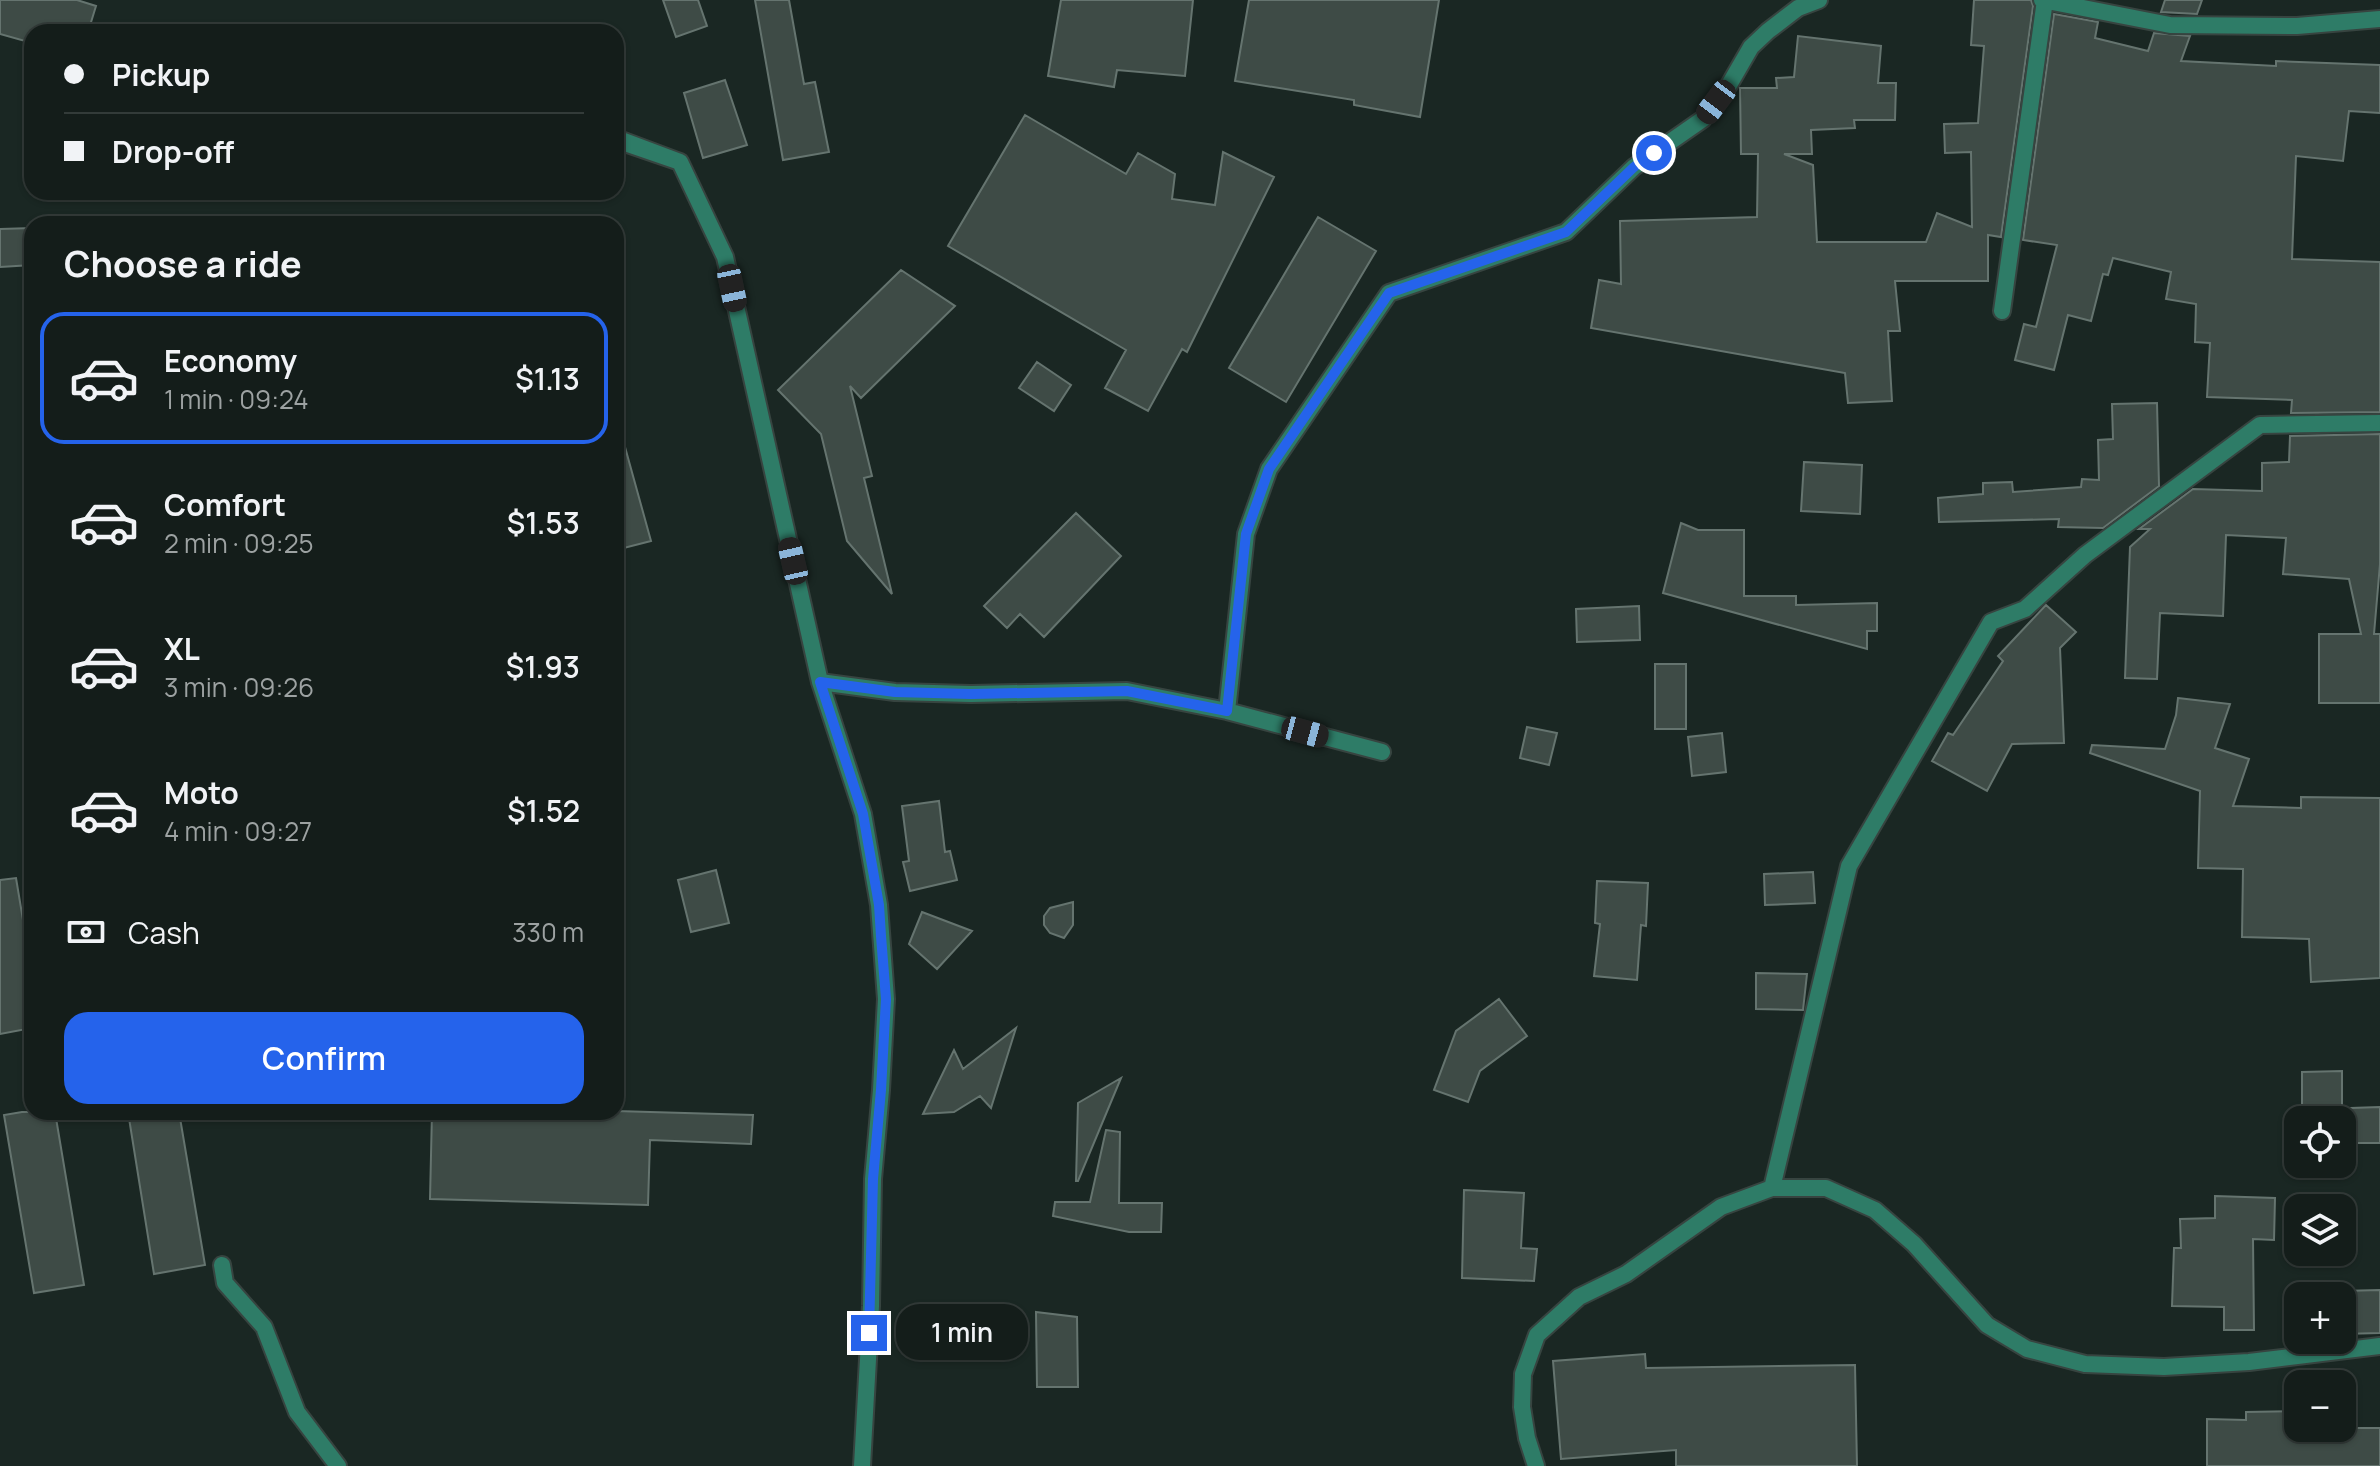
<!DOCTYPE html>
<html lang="en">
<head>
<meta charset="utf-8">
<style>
  body { margin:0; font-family:Manrope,sans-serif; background:#212a27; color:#f1f3f6; height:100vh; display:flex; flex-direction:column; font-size:30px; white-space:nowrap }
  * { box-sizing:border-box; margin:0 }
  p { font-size:26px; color:#9da2a2 }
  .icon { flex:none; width:44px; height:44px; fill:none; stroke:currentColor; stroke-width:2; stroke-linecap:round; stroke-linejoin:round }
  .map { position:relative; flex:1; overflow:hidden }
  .drawer { position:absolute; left:24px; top:216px; width:600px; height:904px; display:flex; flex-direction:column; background:#141d1a; border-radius:24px; box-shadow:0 2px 6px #0004,0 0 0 2px #333b39 }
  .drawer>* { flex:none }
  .top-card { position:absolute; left:24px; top:24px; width:600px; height:176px; border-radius:24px; box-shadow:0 2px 6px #0004,0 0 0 2px #333b39; display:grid; align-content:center; height:176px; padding:0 40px; background:#141d1a }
  .buttons { position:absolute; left:2284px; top:1106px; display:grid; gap:16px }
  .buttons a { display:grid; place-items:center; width:72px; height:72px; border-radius:16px; background:#141d1a; box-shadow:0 2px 6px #0004,0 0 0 2px #333b39; font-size:40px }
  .end { position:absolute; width:36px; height:36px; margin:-18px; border:10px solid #2563eb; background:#fff; box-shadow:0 0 0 4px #fff }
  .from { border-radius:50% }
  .bubble { position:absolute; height:56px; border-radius:24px; background:#141d1a; box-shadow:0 2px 6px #0004,0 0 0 2px #333b39; font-size:26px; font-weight:600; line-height:56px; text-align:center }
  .car { position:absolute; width:24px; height:48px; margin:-24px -12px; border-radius:10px; box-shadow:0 0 6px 2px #0007; background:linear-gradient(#222 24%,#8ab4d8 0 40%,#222 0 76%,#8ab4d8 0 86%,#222 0) }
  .top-card b { display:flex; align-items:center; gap:28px; height:76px; font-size:30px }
  .top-card b+b { border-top:2px solid #333b39 }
  .top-card i { width:20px; height:20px; background:#f1f3f6 }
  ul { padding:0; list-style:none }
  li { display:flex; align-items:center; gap:24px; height:132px; margin:0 16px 12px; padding:0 24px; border:4px solid transparent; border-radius:24px }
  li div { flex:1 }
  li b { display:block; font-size:30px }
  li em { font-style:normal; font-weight:600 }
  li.active { border-color:#2563eb }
  li>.icon { width:72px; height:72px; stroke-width:1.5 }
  h2 { padding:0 40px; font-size:36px; line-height:96px }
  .pay { display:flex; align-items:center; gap:20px; height:88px; padding:0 40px; font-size:30px }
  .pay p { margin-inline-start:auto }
  .action { display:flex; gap:16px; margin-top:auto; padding:16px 40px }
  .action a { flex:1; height:92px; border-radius:24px; background:#2563eb; color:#fff; font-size:32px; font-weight:600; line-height:92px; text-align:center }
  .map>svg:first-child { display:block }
</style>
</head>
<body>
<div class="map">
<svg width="2380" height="1466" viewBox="0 0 2380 1466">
  <rect width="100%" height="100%" fill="#1a2723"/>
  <path fill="#3e4b46" stroke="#65746f" stroke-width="2" d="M 0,0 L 77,0 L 96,6 L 88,32 L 32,32 L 32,43 L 0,34 Z
    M 663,0 L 698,0 L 707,26 L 676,37 Z
    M 755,0 L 789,0 L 804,84 L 815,82 L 829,152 L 783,160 Z
    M 1061,0 L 1193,0 L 1185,76 L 1117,70 L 1114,87 L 1048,76 Z
    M 1249,0 L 1439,0 L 1420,117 L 1354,105 L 1354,100 L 1235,81 Z
    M 1974,0 L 2031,0 L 2033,6 L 2001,237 L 1988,235 L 1988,281 L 1895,281 L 1900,331 L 1888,331 L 1892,401 L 1848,403 L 1845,373 L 1591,328 L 1599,280 L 1621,284 L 1620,221 L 1757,217 L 1758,154 L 1741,154 L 1740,88 L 1777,88 L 1776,78 L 1794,77 L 1798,36 L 1881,46 L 1878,83 L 1896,83 L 1895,120 L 1854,120 L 1855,128 L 1811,130 L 1812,154 L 1784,154 L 1813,165 L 1817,242 L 1926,242 L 1937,213 L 1972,227 L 1971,152 L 1945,153 L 1944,124 L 1978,123 L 1984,46 L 1971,45 Z
    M 2165,0 L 2202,0 L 2197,14 L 2161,12 Z
    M 2054,14 L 2098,22 L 2095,38 L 2148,51 L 2154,33 L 2190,36 L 2181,61 L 2276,66 L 2276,61 L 2380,65 L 2380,113 L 2349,111 L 2343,161 L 2296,156 L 2292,259 L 2380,262 L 2380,412 L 2291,413 L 2292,400 L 2207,397 L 2210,343 L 2195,342 L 2196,304 L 2166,299 L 2171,272 L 2113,258 L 2108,275 L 2103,274 L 2091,321 L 2068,315 L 2054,370 L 2015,360 L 2024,324 L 2036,327 L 2057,245 L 2023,240 Z
    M 725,80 L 747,145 L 703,158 L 684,93 Z
    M 1025,115 L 1126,174 L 1138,153 L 1175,174 L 1172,199 L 1215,205 L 1223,152 L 1274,177 L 1187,352 L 1182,349 L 1148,411 L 1105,388 L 1126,350 L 948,246 Z
    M 1318,217 L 1376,251 L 1286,402 L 1229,368 Z
    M 32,228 L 32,265 L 0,267 L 0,229 Z
    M 901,270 L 955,306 L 861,398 L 850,386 L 872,476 L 864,478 L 892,594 L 847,541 L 821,434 L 778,390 Z
    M 1037,362 L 1071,385 L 1054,411 L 1019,388 Z
    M 2157,403 L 2159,486 L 2103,528 L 2058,527 L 2059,519 L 1939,522 L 1938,498 L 1983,494 L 1983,483 L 2012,482 L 2013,492 L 2081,487 L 2082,479 L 2099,480 L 2098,440 L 2113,439 L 2112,404 Z
    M 2380,434 L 2380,564 L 2374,634 L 2380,634 L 2380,703 L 2319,703 L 2319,634 L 2361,634 L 2349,579 L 2283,574 L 2286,538 L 2226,535 L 2223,616 L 2160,613 L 2157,679 L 2125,678 L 2130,547 L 2150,529 L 2139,529 L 2193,489 L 2262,491 L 2262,463 L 2289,462 L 2290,436 Z
    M 625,447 L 651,541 L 616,550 L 616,449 Z
    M 1804,462 L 1862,465 L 1860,514 L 1801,511 Z
    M 1076,513 L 1121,556 L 1044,637 L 1020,614 L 1007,628 L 984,606 Z
    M 1681,523 L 1698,530 L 1744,530 L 1744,596 L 1796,596 L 1796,605 L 1877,603 L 1877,631 L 1867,631 L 1867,649 L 1663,593 Z
    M 2046,605 L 2076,632 L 2060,648 L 2064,743 L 2012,744 L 1987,791 L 1932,761 L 1948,733 L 1953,735 L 2003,661 L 1998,656 Z
    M 1639,606 L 1640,640 L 1577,642 L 1576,609 Z
    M 1655,664 L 1686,664 L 1686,729 L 1655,729 Z
    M 2178,698 L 2230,704 L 2215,748 L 2249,759 L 2233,806 L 2301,808 L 2301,797 L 2380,798 L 2380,978 L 2311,982 L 2309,939 L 2242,937 L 2243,869 L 2198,868 L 2200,791 L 2090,753 L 2092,745 L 2165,749 L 2176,715 Z
    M 1527,727 L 1557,733 L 1549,765 L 1520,758 Z
    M 1722,733 L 1726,772 L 1692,776 L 1688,737 Z
    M 939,801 L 945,852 L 950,851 L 957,880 L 910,891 L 903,862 L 909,861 L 902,806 Z
    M 716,870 L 729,923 L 691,932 L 678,880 Z
    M 1813,872 L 1815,903 L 1765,905 L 1764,874 Z
    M 16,878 L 32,974 L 32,1028 L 0,1034 L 0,880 Z
    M 1597,881 L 1648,883 L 1646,926 L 1641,925 L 1637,980 L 1594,976 L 1600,924 L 1595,923 Z
    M 1073,902 L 1073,925 L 1064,938 L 1050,933 L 1044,925 L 1044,916 L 1050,908 Z
    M 922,912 L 972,931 L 937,969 L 909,944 Z
    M 1756,973 L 1807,974 L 1803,1010 L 1756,1009 Z
    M 1499,999 L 1527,1036 L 1480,1071 L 1468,1102 L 1434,1090 L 1456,1031 Z
    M 1016,1028 L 991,1108 L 980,1096 L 954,1112 L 923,1114 L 954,1050 L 963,1069 Z
    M 2342,1071 L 2342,1118 L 2302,1118 L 2302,1072 Z
    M 1121,1078 L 1078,1181 L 1076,1181 L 1078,1103 Z
    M 2380,1107 L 2380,1143 L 2352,1143 L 2351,1108 Z
    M 616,1111 L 753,1115 L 751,1144 L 650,1140 L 648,1205 L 430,1199 L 432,1112 Z
    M 22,1112 L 55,1112 L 84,1285 L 34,1293 L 4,1115 Z
    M 128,1112 L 179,1112 L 205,1265 L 154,1274 Z
    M 1106,1130 L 1120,1132 L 1119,1203 L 1162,1203 L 1161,1232 L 1129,1232 L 1053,1216 L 1055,1202 L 1090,1202 Z
    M 1464,1190 L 1524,1193 L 1521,1248 L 1537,1249 L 1534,1281 L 1462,1278 Z
    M 2215,1196 L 2275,1198 L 2274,1240 L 2253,1239 L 2254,1330 L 2224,1330 L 2224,1307 L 2172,1306 L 2174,1248 L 2181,1248 L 2180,1219 L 2215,1218 Z
    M 2380,1290 L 2380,1333 L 2342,1334 L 2342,1291 Z
    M 1036,1312 L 1077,1317 L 1078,1387 L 1037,1387 Z
    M 1645,1354 L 1646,1368 L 1855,1365 L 1857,1466 L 1676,1466 L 1676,1450 L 1561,1459 L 1553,1361 Z
    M 2298,1411 L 2298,1428 L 2380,1428 L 2380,1466 L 2207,1466 L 2207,1419 L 2246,1420 L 2246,1412 Z"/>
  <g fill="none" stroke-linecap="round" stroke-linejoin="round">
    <g stroke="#374440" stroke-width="20">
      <path id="street" d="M 2042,0 L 2170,25 L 2297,26 L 2380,19
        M 616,138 L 680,162 L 616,140
        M 680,162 L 725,257 L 820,682 L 863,814 L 879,905 L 886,999 L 881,1090 L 873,1179 L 871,1306 L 862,1466
        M 2002,311 L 2045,0
        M 820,682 L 895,692 L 971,694 L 1127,691 L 1227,711 L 1382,752
        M 1227,711 L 1246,534 L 1269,469 L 1389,293 L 1566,232 L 1634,167 L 1703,119 L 1729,85 L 1751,47 L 1768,31 L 1798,8 L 1819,0
        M 1772,1188 L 1849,866 L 1991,622 L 2025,609 L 2085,555 L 2260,425 L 2380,423
        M 222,1265 L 225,1283 L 264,1327 L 297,1412 L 338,1466
        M 1536,1466 L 1527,1438 L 1522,1407 L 1523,1374 L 1537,1335 L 1579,1297 L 1626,1274 L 1721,1207 L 1772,1188 L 1826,1188 L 1875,1210 L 1914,1244 L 1987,1325 L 2027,1349 L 2085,1364 L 2164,1367 L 2249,1362 L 2380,1346"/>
    </g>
    <use href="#street" stroke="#2e7c67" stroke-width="16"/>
  </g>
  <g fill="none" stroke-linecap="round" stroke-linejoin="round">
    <path stroke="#2563eb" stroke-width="10" d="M 869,1333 L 873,1179 L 881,1090 L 886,999 L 881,936 L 879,905 L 863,814 L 820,682 L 895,692 L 971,694 L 1127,691 L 1227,711 L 1246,534 L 1269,469 L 1389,293 L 1566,232 L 1634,167 L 1654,153"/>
  </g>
</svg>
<div class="buttons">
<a><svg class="icon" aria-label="locate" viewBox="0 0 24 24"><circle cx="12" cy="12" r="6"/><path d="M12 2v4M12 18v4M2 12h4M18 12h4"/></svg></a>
<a><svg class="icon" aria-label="layers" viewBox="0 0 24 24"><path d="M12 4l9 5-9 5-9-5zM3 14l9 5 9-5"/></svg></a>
<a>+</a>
<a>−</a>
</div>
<i class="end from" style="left:1654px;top:153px"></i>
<i class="end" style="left:869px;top:1333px"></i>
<div class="bubble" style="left:896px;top:1304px;width:132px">1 min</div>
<i class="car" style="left:1716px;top:102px;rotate:217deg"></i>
<i class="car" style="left:732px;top:288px;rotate:168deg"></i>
<i class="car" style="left:793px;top:561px;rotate:347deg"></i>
<i class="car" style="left:1305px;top:732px;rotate:105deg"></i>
<div class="top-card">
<b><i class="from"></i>Pickup</b>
<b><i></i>Drop-off</b>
</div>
<section class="drawer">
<h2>Choose a ride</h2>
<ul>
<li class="active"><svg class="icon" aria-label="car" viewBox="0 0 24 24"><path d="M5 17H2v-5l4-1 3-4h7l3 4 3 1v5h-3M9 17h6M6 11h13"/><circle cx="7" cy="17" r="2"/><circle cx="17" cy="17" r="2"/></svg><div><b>Economy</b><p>1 min · 09:24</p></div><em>$1.13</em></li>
<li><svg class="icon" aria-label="car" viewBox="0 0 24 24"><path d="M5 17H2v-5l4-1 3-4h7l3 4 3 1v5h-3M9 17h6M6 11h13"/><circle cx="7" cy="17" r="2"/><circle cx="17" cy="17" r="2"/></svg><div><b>Comfort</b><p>2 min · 09:25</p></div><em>$1.53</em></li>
<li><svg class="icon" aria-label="car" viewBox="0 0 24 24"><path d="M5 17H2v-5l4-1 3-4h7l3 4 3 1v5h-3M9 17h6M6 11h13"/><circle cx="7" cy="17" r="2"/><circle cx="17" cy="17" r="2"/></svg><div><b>XL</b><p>3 min · 09:26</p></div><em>$1.93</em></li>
<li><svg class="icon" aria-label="car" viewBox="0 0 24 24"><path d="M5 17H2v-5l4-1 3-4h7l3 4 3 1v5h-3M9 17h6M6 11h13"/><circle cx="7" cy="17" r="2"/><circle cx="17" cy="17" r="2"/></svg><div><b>Moto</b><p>4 min · 09:27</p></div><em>$1.52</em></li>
</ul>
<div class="pay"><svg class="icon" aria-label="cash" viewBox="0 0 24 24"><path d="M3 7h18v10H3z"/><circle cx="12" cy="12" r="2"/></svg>Cash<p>330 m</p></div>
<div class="action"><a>Confirm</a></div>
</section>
</div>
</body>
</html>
